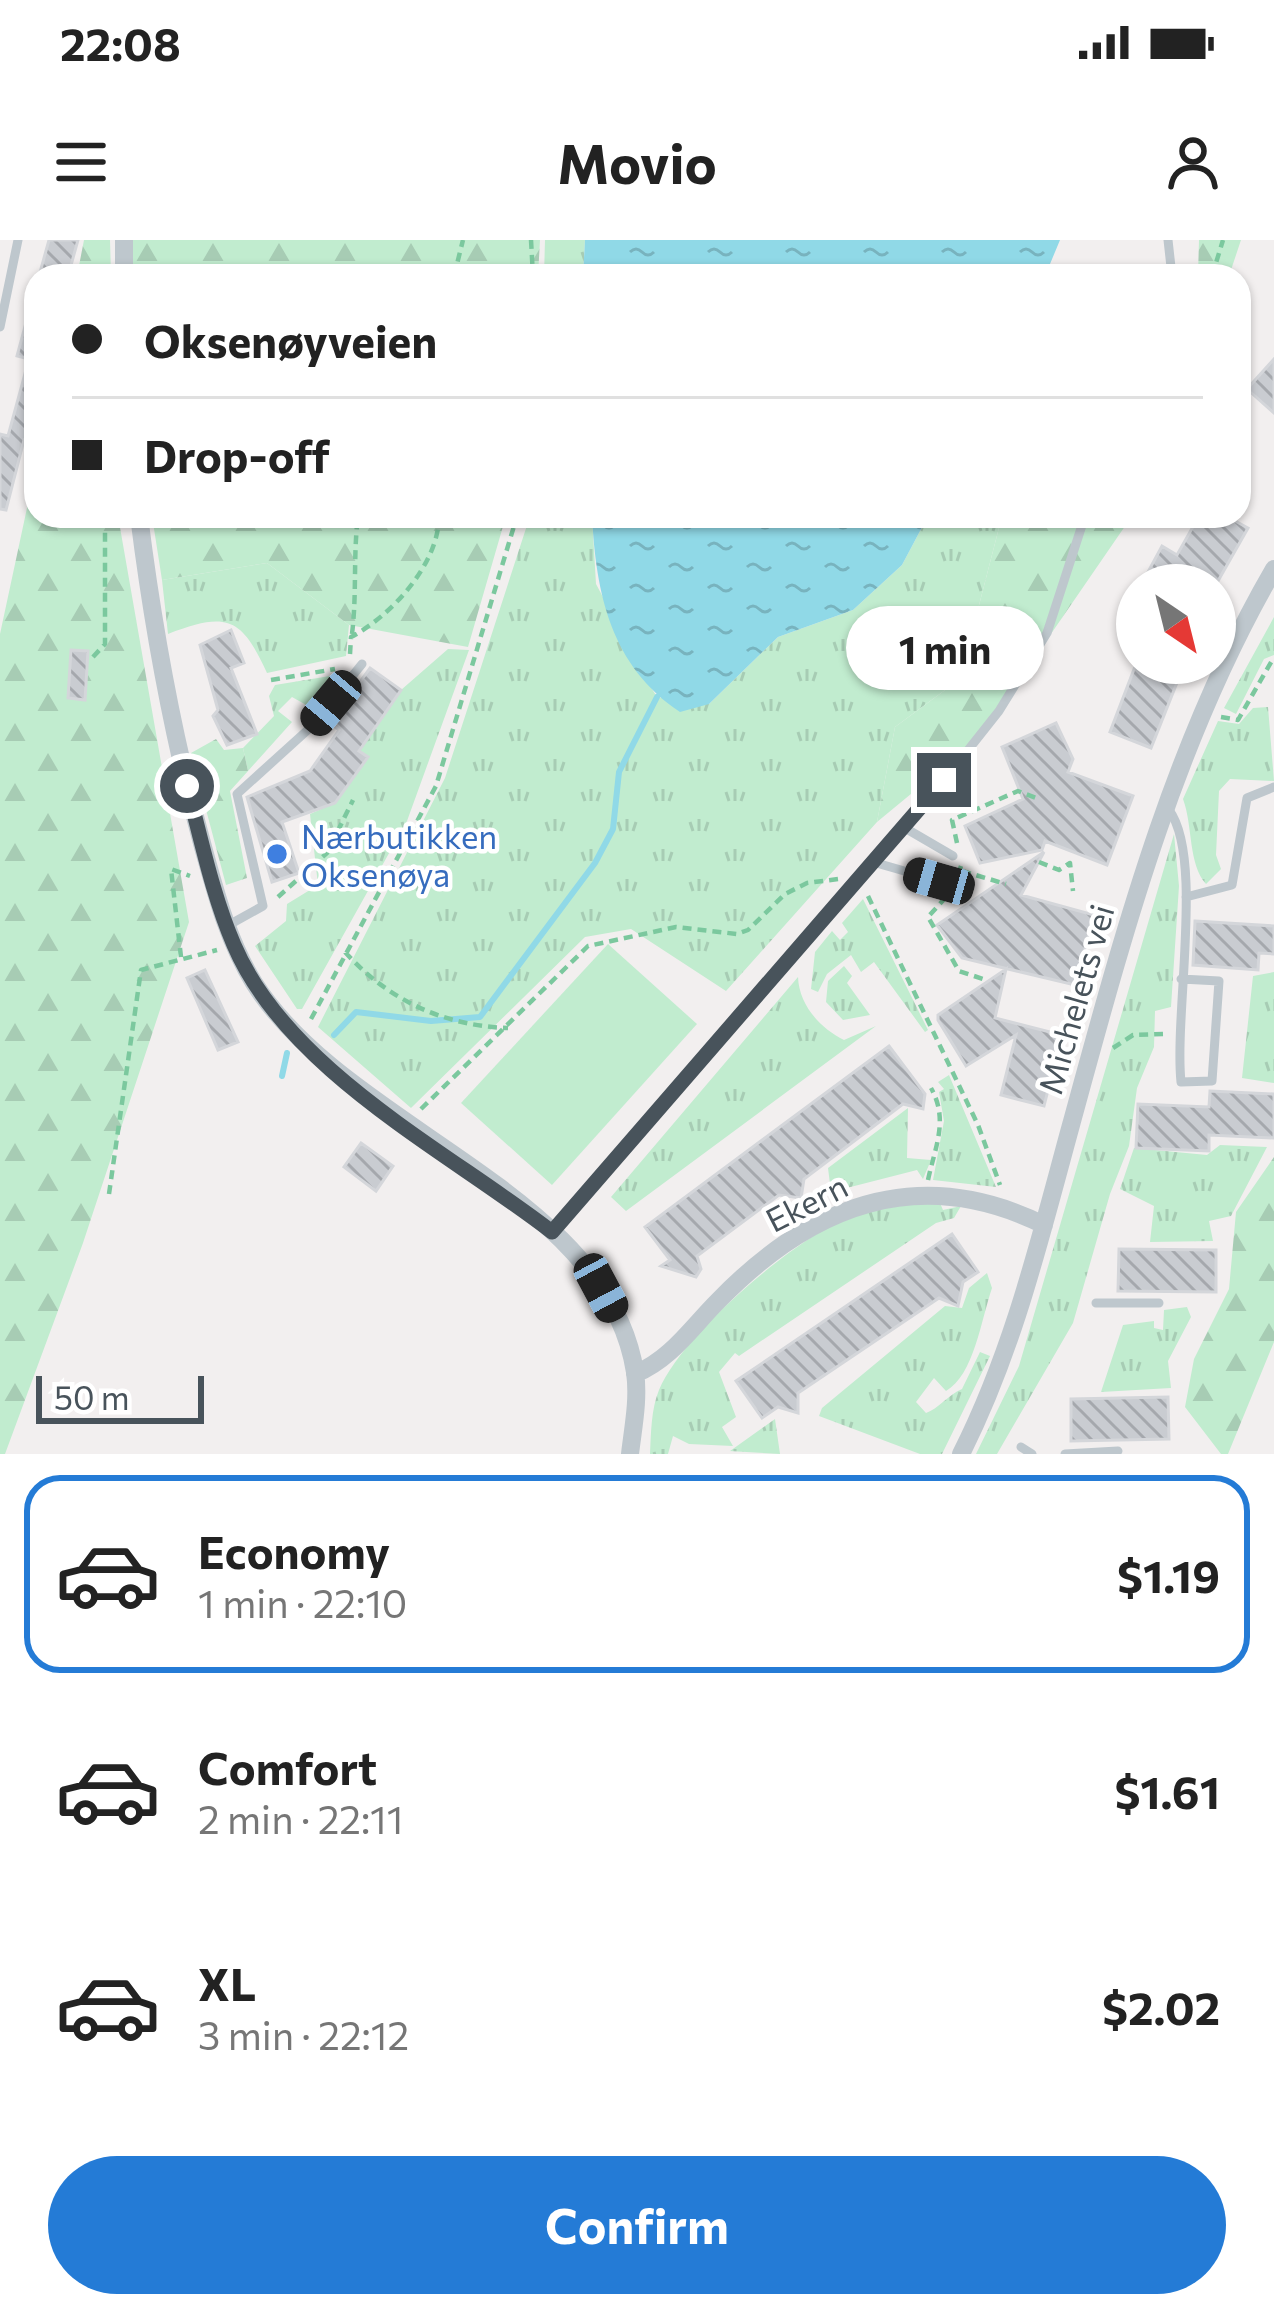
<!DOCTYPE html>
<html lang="en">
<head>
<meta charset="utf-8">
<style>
  body { margin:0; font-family:Commissioner,sans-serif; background:#f6f6f6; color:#222; height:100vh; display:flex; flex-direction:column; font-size:45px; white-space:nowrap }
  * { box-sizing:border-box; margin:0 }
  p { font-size:39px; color:#767676 }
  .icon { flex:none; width:66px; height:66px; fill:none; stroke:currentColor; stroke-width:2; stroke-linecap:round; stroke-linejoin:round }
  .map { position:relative; height:1214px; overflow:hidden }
  .drawer { display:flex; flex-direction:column; background:#fff; flex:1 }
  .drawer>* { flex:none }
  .hud { position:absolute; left:24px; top:24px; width:1227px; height:264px; border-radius:36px; box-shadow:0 3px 9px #0004; display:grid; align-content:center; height:264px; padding:0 48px; background:#fff }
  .needle { width:78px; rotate:145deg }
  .controls { position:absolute; left:1116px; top:324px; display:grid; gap:24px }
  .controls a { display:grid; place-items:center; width:120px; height:120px; border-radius:50%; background:#fff; box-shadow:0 3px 9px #0004; font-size:60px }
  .scale { position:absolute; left:36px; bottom:30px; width:168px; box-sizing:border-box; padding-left:12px; border:6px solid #48535b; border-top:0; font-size:33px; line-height:42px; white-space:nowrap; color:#48535b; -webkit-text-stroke:9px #fff; paint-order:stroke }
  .end { position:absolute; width:54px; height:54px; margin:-27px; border:15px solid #48535b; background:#fff; box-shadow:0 0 0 6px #fff }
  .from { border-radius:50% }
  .bubble { position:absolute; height:84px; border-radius:42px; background:#fff; box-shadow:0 3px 9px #0004; font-size:39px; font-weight:700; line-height:84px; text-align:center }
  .car { position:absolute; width:36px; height:72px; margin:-36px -18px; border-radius:15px; box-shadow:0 0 9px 3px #0007; background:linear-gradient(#222 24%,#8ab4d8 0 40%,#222 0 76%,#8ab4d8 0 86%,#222 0) }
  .hud b { display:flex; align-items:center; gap:42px; height:114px; font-size:45px }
  .hud b+b { border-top:3px solid #e0e0e0 }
  .hud i { width:30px; height:30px; background:#222 }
  ul { padding:21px 0 0; list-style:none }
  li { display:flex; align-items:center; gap:36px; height:198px; margin:0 24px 18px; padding:0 24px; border:6px solid transparent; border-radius:36px }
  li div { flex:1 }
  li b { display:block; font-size:45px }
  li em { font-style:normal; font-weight:700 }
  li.selected { border-color:#247bd6 }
  li>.icon { width:108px; height:108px; stroke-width:1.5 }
  .action { display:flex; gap:24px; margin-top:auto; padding:24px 48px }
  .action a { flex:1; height:138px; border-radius:72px; background:#247bd6; color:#fff; font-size:48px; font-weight:700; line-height:138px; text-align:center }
  .status { display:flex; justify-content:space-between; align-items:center; height:84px; padding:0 60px; background:#fff; direction:ltr }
  .status svg { height:33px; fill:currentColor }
  header { display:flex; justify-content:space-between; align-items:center; height:156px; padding:0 48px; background:#fff; font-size:54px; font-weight:700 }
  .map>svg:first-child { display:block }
</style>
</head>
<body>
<div class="status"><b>22:08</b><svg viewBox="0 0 49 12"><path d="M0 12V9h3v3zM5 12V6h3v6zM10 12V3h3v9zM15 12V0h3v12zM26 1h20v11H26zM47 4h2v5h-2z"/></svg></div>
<header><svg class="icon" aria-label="menu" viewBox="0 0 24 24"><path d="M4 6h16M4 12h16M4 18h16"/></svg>Movio<svg class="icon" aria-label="person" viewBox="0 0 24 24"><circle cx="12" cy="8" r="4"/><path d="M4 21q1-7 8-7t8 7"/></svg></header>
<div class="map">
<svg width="1274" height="1214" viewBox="0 0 1274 1214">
  <defs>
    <pattern id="grass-tufts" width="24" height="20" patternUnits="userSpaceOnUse" patternTransform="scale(3)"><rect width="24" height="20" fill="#c1eccf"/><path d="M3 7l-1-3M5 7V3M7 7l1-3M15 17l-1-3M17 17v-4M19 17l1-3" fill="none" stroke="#a7ccb4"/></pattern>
    <pattern id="forest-firs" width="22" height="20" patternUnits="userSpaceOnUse" patternTransform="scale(3)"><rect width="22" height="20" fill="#c1eccf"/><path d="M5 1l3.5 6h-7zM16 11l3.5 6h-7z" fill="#a7ccb4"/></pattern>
    <pattern id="water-ripples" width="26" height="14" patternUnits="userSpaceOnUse" patternTransform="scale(3)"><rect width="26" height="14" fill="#90d9e7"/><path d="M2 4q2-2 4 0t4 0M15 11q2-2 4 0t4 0" fill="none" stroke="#78b3be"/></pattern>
    <pattern id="building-back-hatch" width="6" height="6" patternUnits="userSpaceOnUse" patternTransform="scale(3)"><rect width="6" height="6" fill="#c9ccd1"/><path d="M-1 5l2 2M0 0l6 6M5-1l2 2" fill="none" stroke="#a5a8ad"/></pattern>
  </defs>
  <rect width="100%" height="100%" fill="#f2efef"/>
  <path fill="url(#grass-tufts)" d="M 545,0 L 585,0 L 583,36 L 544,36 Z
    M 530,276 L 592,276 L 596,344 L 652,449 L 657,457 L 709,464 L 778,397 L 853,370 L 902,325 L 928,276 L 1002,276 L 960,439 L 895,487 L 877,582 L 726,751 L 631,689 L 585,697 L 411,868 L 318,787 L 445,538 Z
    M 267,323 L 349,385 L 346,416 L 267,433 C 241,376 226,372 168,394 L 162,340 Z
    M 1274,377 L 1274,415 L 1264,419 L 1236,474 L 1224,468 Z
    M 448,409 L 469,410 L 407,581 L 302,769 L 297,769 L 255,706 L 286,681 L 287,664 L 318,645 L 310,574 L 335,563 L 367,518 L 359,511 L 401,450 Z
    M 330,436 L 338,442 L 323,462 L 308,466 L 292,457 L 278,471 L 292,482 L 248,531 L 243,508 L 274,476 L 269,456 L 275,445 Z
    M 1268,467 L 1274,541 L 1230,539 L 1219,551 L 1216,615 L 1221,629 L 1206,644 C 1188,624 1193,586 1183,559 L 1218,481 L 1239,484 L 1253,468 Z
    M 1174,594 L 1179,646 L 1171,767 L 1155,771 L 1154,807 L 1137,848 L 1129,906 L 1110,954 L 1073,1083 L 997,1214 L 976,1214 L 1019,1126 Z
    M 863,659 L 928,790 L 925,792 L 874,722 L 861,732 L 851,715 L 827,734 L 818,752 L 811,749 L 815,712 L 832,691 L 840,700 L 848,692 L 842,683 Z
    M 844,726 L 852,736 L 847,743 L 870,775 L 843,780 L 826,762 L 828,741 Z
    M 1274,732 L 1274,843 L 1242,838 L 1253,736 Z
    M 798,737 C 799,765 820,788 844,800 L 876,786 L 626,971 L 611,957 Z
    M 949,835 L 996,947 L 933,940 L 944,881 L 939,852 L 944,849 L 938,842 Z
    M 908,868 L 907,918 L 931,920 L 923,939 L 917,930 L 831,952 L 828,928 Z
    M 1220,905 L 1267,907 L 1231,976 L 1209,981 L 1213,1001 L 1150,1002 L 1154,966 L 1120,949 L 1134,908 L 1207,915 Z
    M 940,963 L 943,970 L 961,966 L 954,978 L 936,983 L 739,1116 L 735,1113 L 719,1132 L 736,1177 L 722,1187 L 733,1206 L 689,1204 L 673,1196 L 668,1214 L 650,1214 C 651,1194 651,1169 659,1150 C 682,1095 787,1006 840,981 C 871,966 907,965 940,963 Z
    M 987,1033 L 992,1048 C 981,1080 974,1135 946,1151 L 934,1138 L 916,1162 L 926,1173 C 938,1169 948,1155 962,1149 L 980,1112 L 990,1116 L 942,1214 L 920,1214 L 819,1176 L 822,1168 L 945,1066 L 962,1068 L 969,1048 Z
    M 1187,1067 L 1191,1077 L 1168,1121 L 1171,1148 L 1101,1152 L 1123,1085 L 1154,1081 L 1154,1088 L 1163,1090 L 1164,1070 Z
    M 775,1179 L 780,1214 L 729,1211 L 730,1211 Z"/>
  <path fill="url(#forest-firs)" d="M 84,0 L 110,0 L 111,36 L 77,36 Z
    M 122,0 L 540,0 L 538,36 L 120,36 Z
    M 1199,0 L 1241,0 L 1229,36 L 1198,36 Z
    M 36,226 L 36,276 L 118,276 L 189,682 L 83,1003 L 5,1214 L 0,1214 L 0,394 Z
    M 152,276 L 506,276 L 468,407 L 349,385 L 267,323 L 162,340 Z
    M 1002,276 L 1132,276 L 980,497 L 877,582 L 895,487 L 960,439 Z
    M 216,499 L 224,510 L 243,508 L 248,531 L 230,551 L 247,638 L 226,645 L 191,513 Z
    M 1274,917 L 1274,1102 L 1228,1214 L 1221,1214 L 1185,1167 L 1194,1119 L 1229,1049 L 1236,972 Z"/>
  <path fill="#c1eccf" d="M 608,704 L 697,784 L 552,945 L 461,863 Z"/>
  <path fill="url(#water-ripples)" d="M 585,0 L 1060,0 L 1045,36 L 583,36 Z
    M 592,276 L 928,276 L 902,325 L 853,370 L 778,397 L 709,464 L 680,472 C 611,426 596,354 592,276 Z"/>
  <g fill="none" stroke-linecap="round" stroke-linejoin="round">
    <path stroke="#90d9e7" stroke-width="6" d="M 334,795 L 356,772 L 431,781 L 480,777 L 595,623 L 613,589 L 619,532 L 657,457
      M 282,836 L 287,813"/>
  </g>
  <path fill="url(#building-back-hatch)" stroke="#d4d6da" stroke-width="3" d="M 49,0 L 78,0 L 68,36 L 39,36 Z
    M 30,68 L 36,69 L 36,204 L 24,200 L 6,270 L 0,269 L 0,194 L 8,196 L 29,119 L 17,116 Z
    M 1274,119 L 1274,173 L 1247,149 Z
    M 1199,276 L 1226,276 L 1248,288 L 1218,341 L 1203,333 L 1196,345 L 1141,345 L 1162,306 L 1177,315 Z
    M 231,390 L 244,423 L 231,428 L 257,494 L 227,505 L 213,476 L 218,470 L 200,405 Z
    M 71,410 L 88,411 L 85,460 L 68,458 Z
    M 1136,424 L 1178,440 L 1151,508 L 1110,492 Z
    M 370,428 L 401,450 L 359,511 L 368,517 L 335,563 L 282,582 L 299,633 L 272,642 L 247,557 L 310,531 L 339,490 L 330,483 Z
    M 1056,483 L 1073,519 L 1068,532 L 1133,556 L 1107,625 L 1045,601 L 1042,610 L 980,623 L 965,586 L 1023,559 L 1002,507 Z
    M 1044,612 L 1021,655 L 1094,675 L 1075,745 L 962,718 L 937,685 Z
    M 1195,681 L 1274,686 L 1274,714 L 1259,713 L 1258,730 L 1193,725 Z
    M 1006,729 L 995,778 L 1062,795 L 1044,866 L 1001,855 L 1016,795 L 966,826 L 938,780 L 938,775 Z
    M 205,730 L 238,802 L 218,810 L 187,738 Z
    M 889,806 L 925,854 L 923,869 L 903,864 L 804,939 L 801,958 L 779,955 L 697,1016 L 701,1029 L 696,1037 L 661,1026 L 670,1020 L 645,987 Z
    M 1210,851 L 1274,854 L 1274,898 L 1209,895 L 1209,911 L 1136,908 L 1138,864 L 1209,867 Z
    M 361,903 L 393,926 L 376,951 L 344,927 Z
    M 952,994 L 978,1032 L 963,1042 L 958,1066 L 939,1058 L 798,1153 L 798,1173 L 778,1167 L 762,1178 L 736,1141 Z
    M 1119,1009 L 1216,1010 L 1216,1052 L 1118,1051 Z
    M 1168,1157 L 1169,1199 L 1071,1201 L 1071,1159 Z"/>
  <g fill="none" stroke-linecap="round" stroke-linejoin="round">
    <path stroke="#7bc89e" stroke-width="4.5" stroke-dasharray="9 6" stroke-linecap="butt" d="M 531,0 L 533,36
      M 454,36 L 463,0
      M 1212,36 L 1223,0
      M 352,394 C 357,353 353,317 358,276
      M 350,414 L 351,397 C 391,376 439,324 439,276
      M 93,417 L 105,404 L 105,276
      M 271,440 L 335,429
      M 1221,477 L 1238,480 L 1274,417
      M 957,603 L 952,580 L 1018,551 L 1036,558
      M 1039,622 L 1059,630 L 1070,623 L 1073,651
      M 962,631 L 1006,644
      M 953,648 L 961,626
      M 868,656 L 978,885 L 1000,945
      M 278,657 L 327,613 L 353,560
      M 946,657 L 928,677 L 959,731 L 983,739
      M 345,712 C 388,760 444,786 508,788
      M 181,717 L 171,629 L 190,636
      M 311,779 L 436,546 L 517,276
      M 1113,808 L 1133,795 L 1163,794
      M 421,869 L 588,706 L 676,687 L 737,694 L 748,690 L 785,654 L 807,643 L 838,639
      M 928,940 C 935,907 949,880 931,848
      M 109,954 L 141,730 L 217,710"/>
    <path stroke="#bec7cd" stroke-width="9" d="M 1168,0 L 1172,36
      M 0,87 L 18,0
      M 1169,570 C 1204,617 1174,773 1181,842 L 1212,841 L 1219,741 L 1181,739
      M 905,588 L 953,616
      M 873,622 L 939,641
      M 1186,657 L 1232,645 L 1247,558 L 1274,547
      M 227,686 L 263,666 L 237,554 L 311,487 L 362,424
      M 552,991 L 919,572 L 999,471 L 1047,393 L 1085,276
      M 1096,1063 L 1159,1063
      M 1021,1207 L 1032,1214
      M 1065,1214 L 1118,1211"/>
    <path stroke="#bec7cd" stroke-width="18" d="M 124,36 L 124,0
      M 139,276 C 153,388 173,498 203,607 C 216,654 228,701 254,743 C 347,890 607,952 635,1132 C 639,1159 633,1188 630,1214
      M 635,1134 C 671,1119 691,1088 718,1061 C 811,965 918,923 1044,985
      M 961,1214 C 1014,1109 1040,998 1071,885 C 1123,695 1174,501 1274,329"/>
  </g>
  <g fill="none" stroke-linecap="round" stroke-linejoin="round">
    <path stroke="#48535b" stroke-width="15" d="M 187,546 C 201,598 212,654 234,705 C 288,831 446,910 552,992 L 944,540"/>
  </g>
  <circle fill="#3f7fe0" stroke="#fff" stroke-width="4.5" cx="277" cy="614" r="12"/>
  <g text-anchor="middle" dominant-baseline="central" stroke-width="9" stroke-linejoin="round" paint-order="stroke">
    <g font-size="33" fill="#366cbe" stroke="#fff" text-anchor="start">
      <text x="301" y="595">Nærbutikken<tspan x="301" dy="38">Oksenøya</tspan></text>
    </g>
    <g font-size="33" fill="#48535b" stroke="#fff">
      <text transform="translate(1075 759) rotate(-74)">Michelets vei</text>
      <text transform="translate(806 962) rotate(-27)">Ekern</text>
    </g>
  </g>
</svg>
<div class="controls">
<a><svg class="needle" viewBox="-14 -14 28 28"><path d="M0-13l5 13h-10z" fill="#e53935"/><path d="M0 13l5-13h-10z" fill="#767676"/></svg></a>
</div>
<div class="scale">50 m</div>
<i class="end from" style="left:187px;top:546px"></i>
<i class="end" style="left:944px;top:540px"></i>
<div class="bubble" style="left:846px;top:366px;width:198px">1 min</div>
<i class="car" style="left:331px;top:463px;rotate:220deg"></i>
<i class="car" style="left:939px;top:641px;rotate:286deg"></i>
<i class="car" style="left:601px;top:1048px;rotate:152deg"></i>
<div class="hud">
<b><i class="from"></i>Oksenøyveien</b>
<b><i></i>Drop-off</b>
</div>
</div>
<section class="drawer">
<ul>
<li class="selected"><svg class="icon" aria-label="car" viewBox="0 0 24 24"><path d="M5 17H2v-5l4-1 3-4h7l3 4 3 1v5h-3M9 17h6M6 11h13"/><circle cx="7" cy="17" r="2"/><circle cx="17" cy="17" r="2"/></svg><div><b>Economy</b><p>1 min · 22:10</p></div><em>$1.19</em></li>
<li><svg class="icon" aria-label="car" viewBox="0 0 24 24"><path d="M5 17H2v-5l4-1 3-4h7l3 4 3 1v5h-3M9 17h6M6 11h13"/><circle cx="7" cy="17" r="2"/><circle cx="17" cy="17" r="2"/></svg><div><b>Comfort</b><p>2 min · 22:11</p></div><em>$1.61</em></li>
<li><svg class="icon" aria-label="car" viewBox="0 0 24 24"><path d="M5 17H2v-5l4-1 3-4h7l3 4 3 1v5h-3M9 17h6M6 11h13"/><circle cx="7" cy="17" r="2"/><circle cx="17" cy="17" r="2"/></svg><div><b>XL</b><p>3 min · 22:12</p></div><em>$2.02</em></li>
</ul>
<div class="action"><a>Confirm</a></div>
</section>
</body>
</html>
